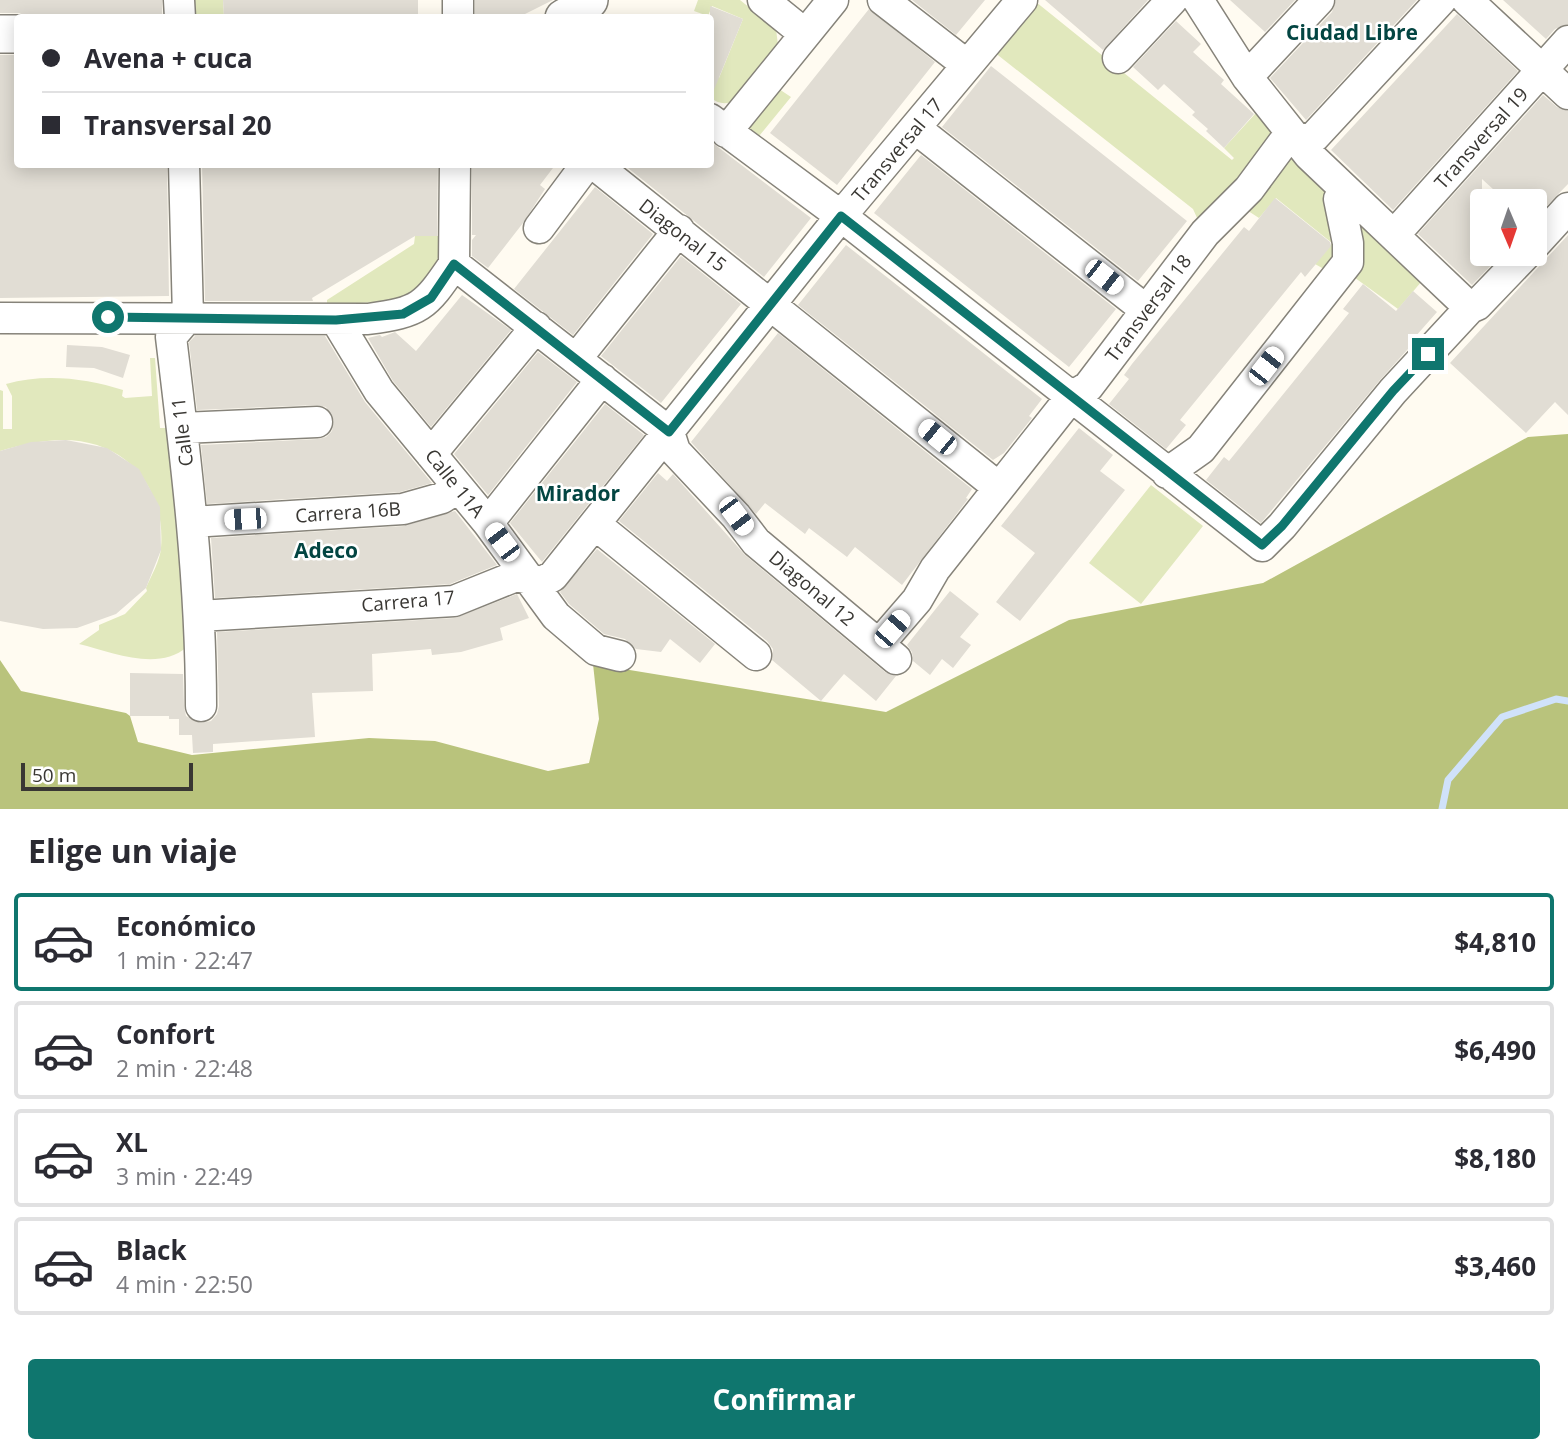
<!DOCTYPE html>
<html lang="es">
<head>
<meta charset="utf-8">
<style>
  body { margin:0; font-family:"Open Sans",sans-serif; background:#f7f7f7; color:#2b2b33; height:100vh; display:flex; flex-direction:column; font-size:26px; white-space:nowrap }
  * { box-sizing:border-box; margin:0 }
  p { font-size:23px; color:#7c7c81 }
  .icon { flex:none; width:38px; height:38px; fill:none; stroke:currentColor; stroke-width:2; stroke-linecap:round; stroke-linejoin:round }
  .map { position:relative; height:809px; overflow:hidden }
  .panel { display:flex; flex-direction:column; background:#fff; flex:1 }
  .panel>* { flex:none }
  .banner { position:absolute; left:14px; top:14px; width:700px; height:154px; border-radius:7px; box-shadow:0 4px 18px #0003; display:grid; align-content:center; height:154px; padding:0 28px; background:#fff }
  .needle { width:46px; rotate:178deg }
  .buttons { position:absolute; left:1470px; top:189px; display:grid; gap:14px }
  .buttons a { display:grid; place-items:center; width:77px; height:77px; border-radius:7px; background:#fff; box-shadow:0 4px 18px #0003; font-size:35px }
  .scale { position:absolute; left:21px; bottom:18px; width:172px; box-sizing:border-box; padding-left:7px; border:4px solid #393733; border-top:0; font-size:19px; line-height:24px; white-space:nowrap; color:#393733; -webkit-text-stroke:5px #fff; paint-order:stroke }
  .end { position:absolute; width:32px; height:32px; margin:-16px; border:9px solid #0f766e; background:#fff; box-shadow:0 0 0 4px #fff }
  .from { border-radius:50% }
  .car { position:absolute; width:21px; height:42px; margin:-21px -10px; border-radius:9px; box-shadow:0 0 5px 2px #0007; background:linear-gradient(#fff 24%,#345 0 40%,#fff 0 76%,#345 0 86%,#fff 0) }
  .banner b { display:flex; align-items:center; gap:24px; height:66px; font-size:26px }
  .banner b+b { border-top:2px solid #e1e1e2 }
  .banner i { width:18px; height:18px; background:#2b2b33 }
  ul { padding:0; list-style:none }
  li { display:flex; align-items:center; gap:21px; height:98px; margin:0 14px 10px; padding:0 14px; border:4px solid #e1e1e2; border-radius:7px }
  li div { flex:1 }
  li b { display:block; font-size:26px }
  li em { font-style:normal; font-weight:700 }
  li.current { border-color:#0f766e }
  li>.icon { width:63px; height:63px; stroke-width:1.5 }
  h2 { padding:0 28px; font-size:32px; line-height:84px }
  .action { display:flex; gap:14px; margin-top:auto; padding:14px 28px }
  .action a { flex:1; height:80px; border-radius:7px; background:#0f766e; color:#fff; font-size:28px; font-weight:700; line-height:80px; text-align:center }
  .map>svg:first-child { display:block }
</style>
</head>
<body>
<div class="map">
<svg width="1568" height="809" viewBox="0 0 1568 809">
  <rect width="100%" height="100%" fill="#fffbf1"/>
  <path fill="#e1e8bd" d="M 193,0 L 223,0 L 224,17 L 194,17 Z
    M 698,0 L 740,0 L 776,29 L 778,45 L 736,100 C 726,105 719,104 711,98 L 711,75 L 719,78 L 743,19 L 712,6 L 708,16 L 694,11 Z
    M 1036,2 L 1232,160 L 1234,158 L 1224,148 L 1255,114 L 1259,113 L 1273,129 L 1272,146 L 1198,220 L 1193,209 L 994,52 Z
    M 776,87 L 791,97 L 755,141 L 743,127 Z
    M 1288,150 C 1308,163 1338,203 1339,229 C 1340,242 1333,259 1331,273 L 1315,264 L 1332,243 L 1276,198 L 1259,218 L 1242,207 Z
    M 1350,215 L 1422,281 L 1398,309 L 1351,275 Z
    M 415,236 L 443,236 C 432,307 386,302 327,304 L 327,300 L 414,244 Z
    M 163,349 L 187,647 C 158,672 111,652 79,644 L 99,630 L 99,625 L 125,614 L 147,591 L 146,588 C 151,576 160,561 161,548 C 166,487 126,440 63,440 C 41,440 21,445 0,451 L 0,390 L 3,391 L 3,429 L 12,429 L 12,396 L 6,384 C 44,373 86,378 123,390 L 122,396 L 125,398 L 152,396 L 150,358 L 155,358 L 160,428 L 167,428 Z
    M 1151,485 L 1203,526 L 1141,604 L 1089,563 Z"/>
  <path fill="#b9c37c" d="M 1568,434 L 1568,809 L 0,809 L 0,660 L 21,691 L 126,713 L 130,716 L 138,742 L 192,755 L 369,738 L 435,741 L 548,771 L 589,763 L 599,719 L 593,664 L 886,712 L 1069,620 L 1263,583 L 1528,437 Z"/>
  <g fill="none" stroke-linecap="round" stroke-linejoin="round">
    <path stroke="#d0e2fa" stroke-width="7" d="M 1442,809 L 1448,780 L 1502,717 L 1556,699 L 1568,701"/>
  </g>
  <path fill="#e1ddd4" d="M 0,0 L 162,0 L 162,18 L 30,18 L 19,13 L 0,13 Z
    M 223,0 L 418,0 L 418,18 L 224,18 Z
    M 475,0 L 553,0 L 517,18 L 475,18 Z
    M 912,0 L 985,0 L 956,35 Z
    M 1045,0 L 1148,0 L 1103,50 Z
    M 1230,0 L 1295,0 L 1265,32 Z
    M 1336,0 L 1417,0 L 1306,120 L 1270,78 L 1332,12 Z
    M 1503,0 L 1568,0 L 1568,24 L 1555,29 L 1546,39 Z
    M 710,6 L 743,19 L 711,97 L 710,97 Z
    M 869,9 L 935,62 L 837,185 L 770,133 Z
    M 1457,14 L 1518,71 L 1393,210 L 1331,150 Z
    M 1176,21 L 1201,44 L 1193,52 L 1224,80 L 1221,84 L 1254,114 L 1224,148 L 1206,131 L 1208,129 L 1192,115 L 1195,112 L 1164,84 L 1158,90 L 1133,67 Z
    M 0,55 L 18,55 L 18,164 L 167,164 L 169,296 L 0,298 Z
    M 991,66 L 1187,221 L 1138,281 L 942,127 Z
    M 1543,95 L 1557,107 L 1568,111 L 1568,184 L 1535,218 L 1535,201 L 1506,201 L 1482,179 L 1482,254 L 1502,254 L 1472,285 L 1418,234 Z
    M 710,141 L 811,218 L 764,277 L 623,164 L 710,164 Z
    M 921,155 L 1116,309 L 1069,367 L 874,213 Z
    M 202,164 L 438,164 L 437,236 L 415,236 L 312,298 L 313,301 L 205,301 Z
    M 472,164 L 556,164 L 540,185 L 545,189 L 523,223 L 488,268 L 472,256 L 472,240 L 476,235 L 472,235 Z
    M 595,187 L 653,234 L 573,335 L 514,289 Z
    M 1275,198 L 1330,242 L 1331,246 L 1305,277 L 1301,272 L 1180,420 L 1186,425 L 1166,449 L 1109,404 L 1129,379 L 1124,375 L 1132,364 L 1244,227 L 1249,231 Z
    M 1568,235 L 1568,415 L 1555,402 L 1526,433 L 1450,363 Z
    M 846,245 L 1042,399 L 1029,416 L 1032,418 L 1004,453 L 993,460 L 798,305 Z
    M 681,256 L 741,304 L 661,403 L 601,356 Z
    M 1363,284 L 1396,311 L 1413,291 L 1437,312 L 1415,337 L 1417,339 L 1380,380 L 1261,523 L 1206,480 L 1224,457 L 1229,461 L 1349,313 L 1343,309 Z
    M 462,295 L 511,330 L 431,427 L 393,381 L 368,338 L 380,335 L 382,337 L 395,332 L 416,351 Z
    M 778,333 L 972,489 L 966,498 L 968,499 L 902,585 L 855,547 L 847,557 L 809,528 L 805,534 L 765,503 L 756,514 L 691,442 Z
    M 195,336 L 325,336 L 365,402 L 432,483 L 400,492 L 207,504 L 201,445 L 318,439 L 326,437 L 332,431 L 334,421 L 326,407 L 316,405 L 197,410 L 189,342 Z
    M 67,345 L 102,347 L 130,355 L 123,378 L 94,368 L 66,367 Z
    M 538,352 L 577,382 L 488,495 L 454,454 Z
    M 605,404 L 644,435 L 542,562 L 510,523 Z
    M 1079,428 L 1113,455 L 1100,471 L 1125,490 L 1020,621 L 996,602 L 1035,553 L 1001,526 Z
    M 66,440 L 107,448 L 139,469 L 160,507 L 161,550 L 146,588 L 116,614 L 77,628 L 43,629 L 0,621 L 0,451 L 31,442 Z
    M 658,473 L 667,481 L 673,474 L 745,555 L 885,672 L 896,676 L 876,701 L 844,674 L 821,701 L 772,660 L 773,649 L 767,641 L 619,521 Z
    M 455,511 L 497,565 L 450,584 L 215,598 L 211,538 L 404,526 Z
    M 597,549 L 715,644 L 700,663 L 670,639 L 661,652 L 636,649 L 625,639 L 604,634 L 569,604 L 560,592 Z
    M 950,591 L 979,614 L 960,637 L 971,645 L 953,668 L 942,659 L 930,675 L 913,661 L 912,652 L 907,645 Z
    M 517,594 L 529,618 L 500,628 L 503,640 L 461,652 L 432,655 L 431,649 L 372,654 L 373,691 L 312,693 L 315,737 L 213,744 L 213,752 L 193,753 L 192,735 L 179,735 L 179,719 L 169,719 L 169,716 L 130,716 L 130,673 L 183,674 L 184,706 L 186,716 L 201,723 L 211,721 L 217,714 L 219,706 L 217,632 L 455,618 Z"/>
  <g fill="none" stroke-linecap="round" stroke-linejoin="round">
    <g stroke="#86837a" stroke-width="33">
      <path id="minor" d="M 179,0 L 180,18
        M 458,0 L 458,18
        M 763,0 L 805,34
        M 883,0 L 967,65
        M 1198,0 L 1247,77 L 1309,155 L 1470,308
        M 1467,0 L 1568,94
        M 1118,58 L 1172,0
        M 1247,77 L 1319,0
        M 710,119 L 841,216 L 1262,546 L 1282,526 L 1393,391 L 1470,308 L 1477,305 L 1526,254
        M 915,128 L 1146,310
        M 726,132 L 833,0
        M 184,164 L 188,317 L 171,337 C 186,460 201,582 201,706
        M 594,164 L 998,487
        M 539,228 L 583,169 L 583,164
        M 1394,235 L 1568,41
        M 1535,244 L 1568,208
        M 454,264 L 669,432 L 675,451 L 736,516 L 756,542 L 896,659
        M 454,264 L 455,164
        M 0,318 L 368,319 C 420,312 425,307 454,264
        M 336,320 L 379,391 L 488,523 L 556,616 L 596,650 L 620,656
        M 576,359 L 679,230
        M 182,428 L 317,422
        M 431,454 L 536,327
        M 1167,473 L 1201,449 L 1348,262 L 1348,243 L 1339,199 L 1344,191
        M 192,522 L 403,509 L 442,498 L 458,488
        M 488,523 L 602,379
        M 596,525 L 756,655
        M 199,616 L 454,601 L 516,576 L 542,582 L 553,576 L 841,216 L 1022,0
        M 879,644 L 917,600 L 935,569 L 1071,397 L 1088,387 L 1205,233 L 1249,189 L 1283,143 L 1314,137 L 1441,0"/>
    </g>
    <g stroke="#86837a" stroke-width="40">
      <path id="major" d="M 564,18 L 577,11 L 589,0
        M 0,34 L 18,34"/>
    </g>
    <use href="#minor" stroke="#fff" stroke-width="30"/>
    <use href="#major" stroke="#fff" stroke-width="37"/>
  </g>
  <g fill="none" stroke-linecap="round" stroke-linejoin="round">
    <path stroke="#0f766e" stroke-width="9" d="M 108,317 L 336,320 L 403,314 L 431,298 L 454,264 L 669,432 L 841,216 L 1262,545 L 1282,526 L 1393,391 L 1428,354"/>
  </g>
  <g text-anchor="middle" dominant-baseline="central" stroke-width="5" stroke-linejoin="round" paint-order="stroke">
    <g font-size="19" fill="#393733" stroke="#fff">
      <text transform="translate(1481 138) rotate(-48)">Transversal 19</text>
      <text transform="translate(897 150) rotate(-50)">Transversal 17</text>
      <text transform="translate(683 235) rotate(38)">Diagonal 15</text>
      <text transform="translate(1148 308) rotate(-53)">Transversal 18</text>
      <text transform="translate(182 432) rotate(-97)">Calle 11</text>
      <text transform="translate(455 483) rotate(51)">Calle 11A</text>
      <text transform="translate(348 512) rotate(-4)">Carrera 16B</text>
      <text transform="translate(812 588) rotate(40)">Diagonal 12</text>
      <text transform="translate(408 601) rotate(-5)">Carrera 17</text>
    </g>
    <g font-size="21" font-weight="bold" fill="#034542" stroke="#fff">
      <text x="1352" y="32">Ciudad Libre</text>
      <text x="578" y="493">Mirador</text>
      <text x="326" y="550">Adeco</text>
    </g>
  </g>
</svg>
<div class="buttons">
<a><svg class="needle" viewBox="-14 -14 28 28"><path d="M0-13l5 13h-10z" fill="#e53935"/><path d="M0 13l5-13h-10z" fill="#7c7c81"/></svg></a>
</div>
<div class="scale">50 m</div>
<i class="end from" style="left:108px;top:317px"></i>
<i class="end" style="left:1428px;top:354px"></i>
<i class="car" style="left:1104px;top:277px;rotate:128deg"></i>
<i class="car" style="left:1266px;top:366px;rotate:38deg"></i>
<i class="car" style="left:937px;top:437px;rotate:309deg"></i>
<i class="car" style="left:736px;top:516px;rotate:143deg"></i>
<i class="car" style="left:245px;top:519px;rotate:267deg"></i>
<i class="car" style="left:502px;top:542px;rotate:323deg"></i>
<i class="car" style="left:892px;top:629px;rotate:41deg"></i>
<div class="banner">
<b><i class="from"></i>Avena + cuca</b>
<b><i></i>Transversal 20</b>
</div>
</div>
<section class="panel">
<h2>Elige un viaje</h2>
<ul>
<li class="current"><svg class="icon" aria-label="car" viewBox="0 0 24 24"><path d="M5 17H2v-5l4-1 3-4h7l3 4 3 1v5h-3M9 17h6M6 11h13"/><circle cx="7" cy="17" r="2"/><circle cx="17" cy="17" r="2"/></svg><div><b>Económico</b><p>1 min · 22:47</p></div><em>$4,810</em></li>
<li><svg class="icon" aria-label="car" viewBox="0 0 24 24"><path d="M5 17H2v-5l4-1 3-4h7l3 4 3 1v5h-3M9 17h6M6 11h13"/><circle cx="7" cy="17" r="2"/><circle cx="17" cy="17" r="2"/></svg><div><b>Confort</b><p>2 min · 22:48</p></div><em>$6,490</em></li>
<li><svg class="icon" aria-label="car" viewBox="0 0 24 24"><path d="M5 17H2v-5l4-1 3-4h7l3 4 3 1v5h-3M9 17h6M6 11h13"/><circle cx="7" cy="17" r="2"/><circle cx="17" cy="17" r="2"/></svg><div><b>XL</b><p>3 min · 22:49</p></div><em>$8,180</em></li>
<li><svg class="icon" aria-label="car" viewBox="0 0 24 24"><path d="M5 17H2v-5l4-1 3-4h7l3 4 3 1v5h-3M9 17h6M6 11h13"/><circle cx="7" cy="17" r="2"/><circle cx="17" cy="17" r="2"/></svg><div><b>Black</b><p>4 min · 22:50</p></div><em>$3,460</em></li>
</ul>
<div class="action"><a>Confirmar</a></div>
</section>
</body>
</html>
